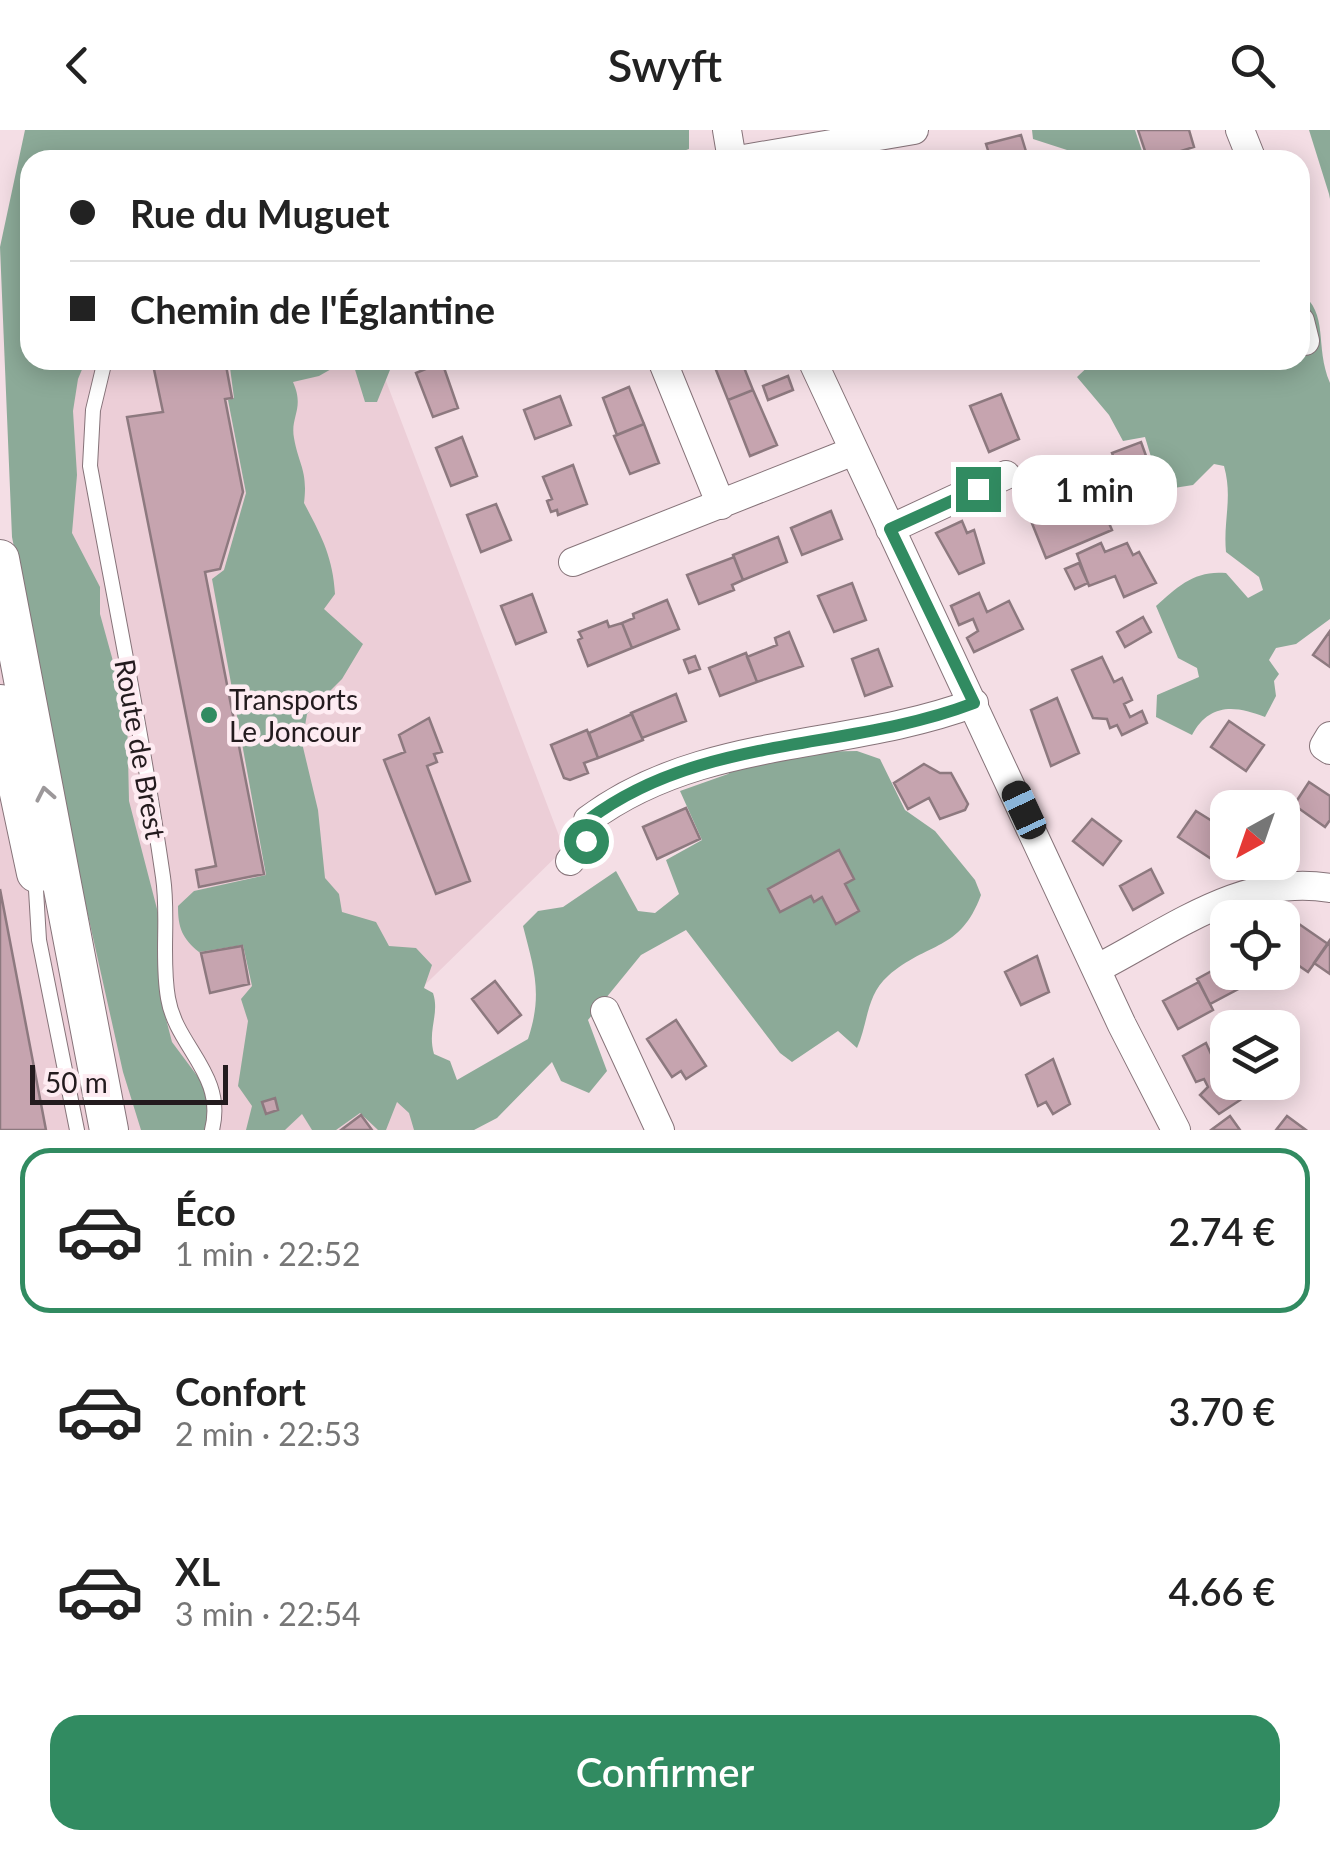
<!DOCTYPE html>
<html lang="fr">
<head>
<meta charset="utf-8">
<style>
  body { margin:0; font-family:Lato,sans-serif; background:#f6f6f6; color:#222; height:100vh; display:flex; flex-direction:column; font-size:38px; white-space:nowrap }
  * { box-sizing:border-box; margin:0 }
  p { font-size:32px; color:#767676 }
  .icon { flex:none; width:55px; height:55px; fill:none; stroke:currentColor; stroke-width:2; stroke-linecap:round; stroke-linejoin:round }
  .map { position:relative; height:1000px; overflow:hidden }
  .drawer { display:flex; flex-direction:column; background:#fff; flex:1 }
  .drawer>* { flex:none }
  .banner { position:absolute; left:20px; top:20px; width:1290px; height:220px; border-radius:30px; box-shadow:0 5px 25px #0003; display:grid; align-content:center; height:220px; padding:0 50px; background:#fff }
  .needle { width:65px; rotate:220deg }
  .buttons { position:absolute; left:1210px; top:660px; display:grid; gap:20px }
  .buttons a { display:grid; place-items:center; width:90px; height:90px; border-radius:20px; background:#fff; box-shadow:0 5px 25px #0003; font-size:50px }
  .scale { position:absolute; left:30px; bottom:25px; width:198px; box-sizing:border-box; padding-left:10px; border:5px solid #231b1e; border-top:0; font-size:28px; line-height:35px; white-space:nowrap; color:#231b1e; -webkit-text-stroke:8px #feecf2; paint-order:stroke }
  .end { position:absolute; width:45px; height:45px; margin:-22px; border:12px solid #318b61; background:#fff; box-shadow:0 0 0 5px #fff }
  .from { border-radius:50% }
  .bubble { position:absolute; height:70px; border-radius:30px; background:#fff; box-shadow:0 5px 25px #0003; font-size:32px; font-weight:600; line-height:70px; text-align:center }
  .car { position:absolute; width:30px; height:60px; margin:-30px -15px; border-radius:12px; box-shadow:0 0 8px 2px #0007; background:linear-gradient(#222 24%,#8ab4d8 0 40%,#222 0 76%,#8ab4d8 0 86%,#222 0) }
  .banner b { display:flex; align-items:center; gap:35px; height:95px; font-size:38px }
  .banner b+b { border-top:2px solid #e0e0e0 }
  .banner i { width:25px; height:25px; background:#222 }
  ul { padding:18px 0 0; list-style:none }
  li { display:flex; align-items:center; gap:30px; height:165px; margin:0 20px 15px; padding:0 30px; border:5px solid transparent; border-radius:30px }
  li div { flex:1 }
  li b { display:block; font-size:38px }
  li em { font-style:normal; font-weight:600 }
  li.selected { border-color:#318b61 }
  li>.icon { width:90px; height:90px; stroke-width:1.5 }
  .button { display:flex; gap:20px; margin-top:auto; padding:20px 50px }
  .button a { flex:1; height:115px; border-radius:30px; background:#318b61; color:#fff; font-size:40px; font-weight:600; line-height:115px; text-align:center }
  header { display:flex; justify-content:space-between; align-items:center; height:130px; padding:0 50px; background:#fff; font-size:45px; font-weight:600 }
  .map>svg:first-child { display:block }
</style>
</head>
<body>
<header><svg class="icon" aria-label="back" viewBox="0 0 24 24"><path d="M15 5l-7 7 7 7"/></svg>Swyft<svg class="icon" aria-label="search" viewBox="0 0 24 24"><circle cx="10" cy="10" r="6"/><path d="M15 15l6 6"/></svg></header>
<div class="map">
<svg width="1330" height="1000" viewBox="0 0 1330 1000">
  <rect width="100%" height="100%" fill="#f4dee5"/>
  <path fill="#ecced7" d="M 30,230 L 378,230 L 564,719 L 390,889 L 470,1000 L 0,1000 L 0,417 L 21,413 Z"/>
  <path fill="#8caa98" d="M 25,0 L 689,0 L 689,19 C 639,38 584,31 533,24 L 521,30 L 30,30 L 30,230 L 86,230 L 78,249 L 73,281 L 77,345 L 72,403 L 100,457 L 100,484 L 127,582 L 129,671 L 163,802 L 165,885 L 172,912 L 207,959 L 211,976 L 208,1000 L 141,1000 L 123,942 L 69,700 L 12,407 L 0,117 Z
    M 1032,0 L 1135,0 L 1145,30 L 1070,30 L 1067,20 L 1033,9 Z
    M 1309,0 L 1330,0 L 1330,69 L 1329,64 Z
    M 1300,162 C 1330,184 1314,215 1330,253 L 1330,489 L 1296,514 L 1276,518 L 1269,530 L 1279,544 L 1274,551 L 1276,566 L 1265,587 C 1235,575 1209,573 1192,605 L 1156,587 L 1157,565 L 1199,547 L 1197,538 L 1178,528 L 1156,476 C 1178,456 1195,440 1226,443 L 1248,468 L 1263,460 L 1259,447 L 1226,422 C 1223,390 1233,368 1224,336 L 1214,334 L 1193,355 L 1161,360 L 1145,307 L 1123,311 L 1109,285 L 1077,247 L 1095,230 L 1300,230 Z
    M 229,230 L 347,230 L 319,246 L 293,252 C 305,279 290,286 294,308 C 299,336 308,340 304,373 C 321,405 333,427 335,464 L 324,479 L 363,514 L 342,549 L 307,584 L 302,613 L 318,680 L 325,748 L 339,764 L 342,782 L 376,792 L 389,816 L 416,818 L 432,835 L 424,858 L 433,863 C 440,884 427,900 434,924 L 450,931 L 457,950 L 528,909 C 543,864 534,839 523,796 L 538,781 L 563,777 L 616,741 L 638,781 L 655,783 L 679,764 L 666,730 L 702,710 L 680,661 L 728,644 L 744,632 L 801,622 L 857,621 L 880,629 L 905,680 L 935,701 L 975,750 L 981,765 C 960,822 928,811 888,846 C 866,865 868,894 857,918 L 838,901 L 792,932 L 780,923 L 686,800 L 641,825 L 588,890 L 607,941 L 589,963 L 561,951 L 552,932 L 497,988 L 474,1000 L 414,1000 L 409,983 L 397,972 L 386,1000 L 378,1000 L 360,983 L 336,1000 L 312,1000 L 302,984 L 285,1000 L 246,1000 L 252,976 L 238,956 L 248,891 L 241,869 L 252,856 L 243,815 L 199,822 C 182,808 178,798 178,776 L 194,761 L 266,745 L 212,449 L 224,440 L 246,363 L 228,270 L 234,268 Z
    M 352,230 L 394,230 L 377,272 L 365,272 Z"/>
  <path fill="#c6a4af" stroke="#8d797f" stroke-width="2.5" d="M 1138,0 L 1189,0 L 1194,17 L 1168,25 L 1170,30 L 1148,30 Z
    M 1021,5 L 1028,28 L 991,30 L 986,14 Z
    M 152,230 L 225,230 L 232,268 L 225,269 L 243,362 L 220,439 L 205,442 L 264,744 L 199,757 L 196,740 L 216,736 L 127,287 L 163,282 Z
    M 712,230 L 741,230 L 753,260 L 728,270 Z
    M 442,232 L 458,278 L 433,287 L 416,243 Z
    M 788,246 L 793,260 L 768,270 L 763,256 Z
    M 629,257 L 644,294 L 617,305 L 603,268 Z
    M 753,260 L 777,315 L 750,326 L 728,270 Z
    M 1001,264 L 1019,309 L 989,322 L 970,276 Z
    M 560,266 L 571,295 L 535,309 L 524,280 Z
    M 644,294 L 659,333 L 630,344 L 614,306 Z
    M 462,307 L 477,346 L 451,356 L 436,318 Z
    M 1141,312 L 1154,348 L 1125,359 L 1112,323 Z
    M 573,335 L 587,374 L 558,385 L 557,380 L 551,382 L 547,371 L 552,369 L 543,347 Z
    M 1094,358 L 1112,400 L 1046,428 L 1029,386 Z
    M 496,374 L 511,410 L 481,422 L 467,385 Z
    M 831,381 L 842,409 L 802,425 L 791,398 Z
    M 962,391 L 967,403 L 974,400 L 984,433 L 959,444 L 936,403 Z
    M 778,407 L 787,432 L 743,450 L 733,425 Z
    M 1101,413 L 1105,422 L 1127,413 L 1133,425 L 1139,422 L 1156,453 L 1124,467 L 1115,446 L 1089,456 L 1077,424 Z
    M 734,427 L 743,450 L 732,455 L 734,460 L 699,474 L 687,445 Z
    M 1079,433 L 1088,453 L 1075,459 L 1065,439 Z
    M 852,453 L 866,490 L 834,502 L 818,466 Z
    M 979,463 L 987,482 L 1009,471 L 1023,499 L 974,522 L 967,508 L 978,501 L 973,489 L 959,495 L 951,476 Z
    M 532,464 L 546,502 L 516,514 L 501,476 Z
    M 667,470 L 679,499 L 632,518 L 622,493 L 634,488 L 633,484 Z
    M 1143,487 L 1151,502 L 1125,517 L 1117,502 Z
    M 607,491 L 609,497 L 622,493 L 632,518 L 588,536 L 578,510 L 582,508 L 579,502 Z
    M 1330,501 L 1330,537 L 1313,525 Z
    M 789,502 L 803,536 L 757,552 L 747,527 L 777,515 L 775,508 Z
    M 878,519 L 892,556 L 865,566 L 852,529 Z
    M 746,523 L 757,552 L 720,566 L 709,538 Z
    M 695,526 L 700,539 L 689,543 L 684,530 Z
    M 1102,527 L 1114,552 L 1122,548 L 1132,570 L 1124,574 L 1130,587 L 1142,581 L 1147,593 L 1122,605 L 1117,595 L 1110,598 L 1107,589 L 1093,588 L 1072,540 Z
    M 676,564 L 686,591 L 642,608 L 631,583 Z
    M 1057,568 L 1079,623 L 1051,636 L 1031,580 Z
    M 632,584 L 643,610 L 598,628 L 589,603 Z
    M 429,588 L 442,622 L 434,624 L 437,632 L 427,636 L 470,751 L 436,764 L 384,630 L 405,622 L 399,605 Z
    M 1229,591 L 1264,615 L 1246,641 L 1211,617 Z
    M 587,600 L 598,628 L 584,633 L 588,643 L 570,650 L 564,648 L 551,615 Z
    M 924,634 L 940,643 L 951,643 L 968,674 L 965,680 L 940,689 L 929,668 L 908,679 L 894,653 Z
    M 1309,652 L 1330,666 L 1330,690 L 1325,697 L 1294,675 Z
    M 686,678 L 700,709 L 657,729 L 643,697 Z
    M 1196,681 L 1228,701 L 1228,710 L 1213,730 L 1178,707 Z
    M 1092,689 L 1121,711 L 1103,735 L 1073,711 Z
    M 839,720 L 854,749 L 845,754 L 859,781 L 836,794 L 822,767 L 814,772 L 811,766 L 780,782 L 768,759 Z
    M 1151,739 L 1163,763 L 1133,780 L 1120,756 Z
    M 0,759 L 46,1000 L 0,1000 Z
    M 1299,794 L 1328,814 L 1308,842 L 1282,824 Z
    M 1330,810 L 1330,844 L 1314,833 Z
    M 242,816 L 249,854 L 210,863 L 201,823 Z
    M 1037,826 L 1049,862 L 1021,875 L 1005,842 Z
    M 1228,832 L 1228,842 L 1237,842 L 1244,856 L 1210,874 L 1197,849 Z
    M 495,851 L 521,885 L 498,903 L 472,869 Z
    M 1199,852 L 1213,880 L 1178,899 L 1163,871 Z
    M 676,890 L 706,936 L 686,949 L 681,941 L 672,947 L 647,909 Z
    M 1206,913 L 1211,924 L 1228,913 L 1228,952 L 1266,953 L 1219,984 L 1200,965 L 1208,957 L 1204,949 L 1196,952 L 1183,926 Z
    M 1053,929 L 1070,974 L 1053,984 L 1046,972 L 1038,976 L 1026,945 Z
    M 275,968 L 278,980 L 266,984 L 262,972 Z
    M 361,985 L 372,1000 L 341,1000 Z
    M 1230,986 L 1240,1000 L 1211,1000 Z
    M 1287,986 L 1306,1000 L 1276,1000 Z"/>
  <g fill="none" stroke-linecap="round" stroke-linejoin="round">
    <g stroke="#867379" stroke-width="16">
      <path id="lane" d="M 105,230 L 93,280 L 90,336 C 115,472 143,609 163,747 C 169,787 161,828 168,868 C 176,917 226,944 212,1000
        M 35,743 L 39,810 L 77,1000"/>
    </g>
    <g stroke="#867379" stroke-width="30">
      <path id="street" d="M 727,0 L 732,30
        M 1240,0 L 1252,30
        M 738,30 L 914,0
        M 1300,191 L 1305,211
        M 662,230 L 721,375
        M 812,230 L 1122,895 L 1176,1000
        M 890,399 L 1006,345
        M 573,432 L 854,321
        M 1330,606 L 1324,616 L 1330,620
        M 570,731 L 586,711 L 588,690 C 702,605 846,621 974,573
        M 1098,838 C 1170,801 1245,743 1330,758
        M 605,881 L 660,1000"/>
    </g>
    <g stroke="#867379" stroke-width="40">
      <path id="secondary" d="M 0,429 L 109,1000
        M 0,574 L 36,743"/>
    </g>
    <use href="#lane" stroke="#fff" stroke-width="14"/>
    <use href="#street" stroke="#fff" stroke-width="28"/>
    <use href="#secondary" stroke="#fff" stroke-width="38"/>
  </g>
  <defs><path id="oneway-chevron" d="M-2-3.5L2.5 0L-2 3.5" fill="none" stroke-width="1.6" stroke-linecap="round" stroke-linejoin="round" transform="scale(2.5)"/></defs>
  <use stroke="#9c989a" href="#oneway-chevron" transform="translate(45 664) rotate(-101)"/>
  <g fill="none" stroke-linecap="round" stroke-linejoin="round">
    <path stroke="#318b61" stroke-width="12" d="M 586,711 L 588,690 C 702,604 846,622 974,573 L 890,399 L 978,359"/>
  </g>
  <circle fill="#318b61" stroke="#feecf2" stroke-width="4" cx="209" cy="585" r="10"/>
  <g text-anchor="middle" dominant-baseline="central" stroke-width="9" stroke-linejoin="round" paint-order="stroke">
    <g font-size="28" fill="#231b1e" stroke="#feecf2" text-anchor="start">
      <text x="229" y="569">Transports<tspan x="229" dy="32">Le Joncour</tspan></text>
    </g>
    <g font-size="28" fill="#231b1e" stroke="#feecf2">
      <text transform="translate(141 619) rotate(80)">Route de Brest</text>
    </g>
  </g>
</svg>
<div class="buttons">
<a><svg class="needle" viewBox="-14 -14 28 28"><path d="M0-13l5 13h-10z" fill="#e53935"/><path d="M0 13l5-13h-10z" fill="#767676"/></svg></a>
<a><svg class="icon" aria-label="locate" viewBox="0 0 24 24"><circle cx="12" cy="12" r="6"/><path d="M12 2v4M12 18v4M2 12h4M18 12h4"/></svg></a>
<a><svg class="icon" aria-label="layers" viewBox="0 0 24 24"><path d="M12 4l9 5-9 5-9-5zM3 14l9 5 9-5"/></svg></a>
</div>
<div class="scale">50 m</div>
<i class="end from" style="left:586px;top:711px"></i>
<i class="end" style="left:978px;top:359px"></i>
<div class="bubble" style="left:1012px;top:325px;width:165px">1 min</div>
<i class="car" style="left:1024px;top:680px;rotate:335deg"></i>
<div class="banner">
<b><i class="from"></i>Rue du Muguet</b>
<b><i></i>Chemin de l'Églantine</b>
</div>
</div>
<section class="drawer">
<ul>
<li class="selected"><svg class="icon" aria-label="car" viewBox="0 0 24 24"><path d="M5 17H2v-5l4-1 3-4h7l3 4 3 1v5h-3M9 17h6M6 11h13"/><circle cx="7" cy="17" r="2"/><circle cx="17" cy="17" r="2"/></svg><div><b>Éco</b><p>1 min · 22:52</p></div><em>2.74 €</em></li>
<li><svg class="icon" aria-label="car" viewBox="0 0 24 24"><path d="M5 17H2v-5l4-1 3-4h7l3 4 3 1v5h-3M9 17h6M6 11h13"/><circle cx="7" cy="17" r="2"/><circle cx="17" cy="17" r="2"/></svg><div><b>Confort</b><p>2 min · 22:53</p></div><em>3.70 €</em></li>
<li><svg class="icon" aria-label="car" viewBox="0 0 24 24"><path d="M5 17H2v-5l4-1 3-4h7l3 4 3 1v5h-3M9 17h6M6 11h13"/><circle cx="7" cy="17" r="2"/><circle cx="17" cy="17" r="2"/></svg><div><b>XL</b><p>3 min · 22:54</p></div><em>4.66 €</em></li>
</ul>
<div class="button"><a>Confirmer</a></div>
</section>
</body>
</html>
